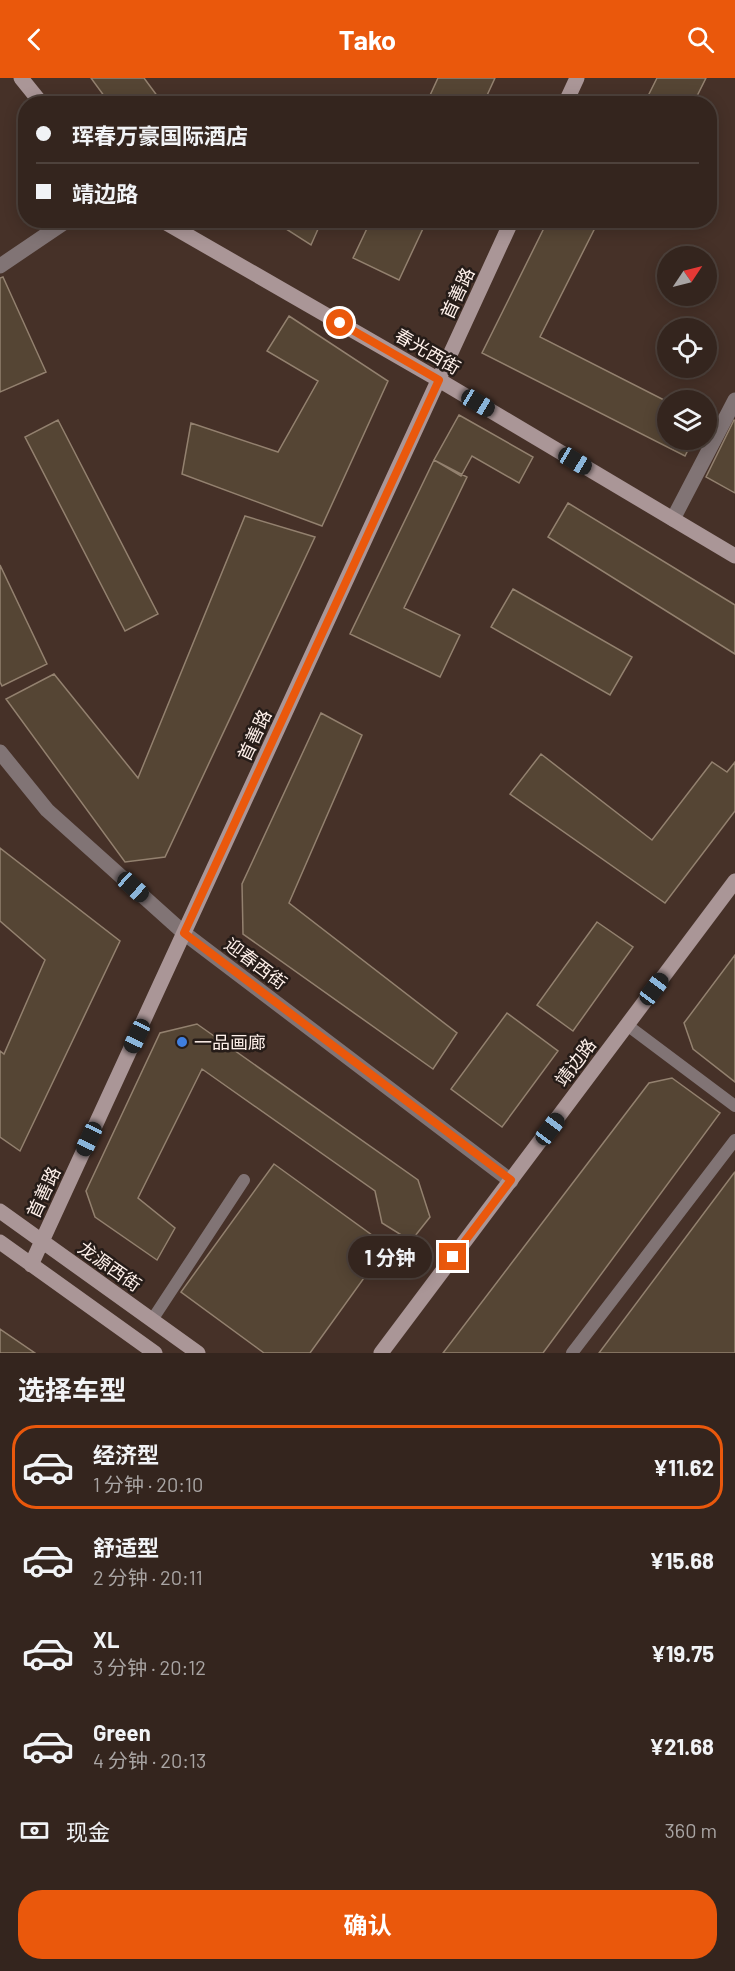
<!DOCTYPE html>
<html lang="zh">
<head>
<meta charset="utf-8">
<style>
  body { margin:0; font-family:Barlow,"Noto Sans SC",sans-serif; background:#3c2d27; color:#f1f3f6; height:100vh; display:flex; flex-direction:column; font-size:22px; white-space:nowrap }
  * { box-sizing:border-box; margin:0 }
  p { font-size:20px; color:#a9a5a4 }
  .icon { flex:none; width:33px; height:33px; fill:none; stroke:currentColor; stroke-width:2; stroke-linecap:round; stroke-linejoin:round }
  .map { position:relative; height:1275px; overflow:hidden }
  .panel { display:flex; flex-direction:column; background:#34251e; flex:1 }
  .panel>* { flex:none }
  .guide { position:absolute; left:18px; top:18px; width:699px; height:132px; border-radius:24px; box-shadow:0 3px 15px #0003,0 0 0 2px #4e423c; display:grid; align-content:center; height:132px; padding:0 18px; background:#34251e }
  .needle { width:39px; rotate:55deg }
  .fabs { position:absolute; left:657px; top:168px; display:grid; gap:12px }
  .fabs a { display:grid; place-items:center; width:60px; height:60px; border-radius:50%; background:#34251e; box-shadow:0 3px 15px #0003,0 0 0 2px #4e423c; font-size:30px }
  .end { position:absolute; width:27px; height:27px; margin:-14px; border:8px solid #ea580c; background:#fff; box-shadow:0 0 0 3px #fff }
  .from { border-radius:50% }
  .bubble { position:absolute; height:42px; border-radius:21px; background:#34251e; box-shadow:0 3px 15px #0003,0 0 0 2px #4e423c; font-size:20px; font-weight:700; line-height:42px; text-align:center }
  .car { position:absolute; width:18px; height:36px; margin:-18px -9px; border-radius:8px; box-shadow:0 0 4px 2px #0007; background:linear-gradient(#222 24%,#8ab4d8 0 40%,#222 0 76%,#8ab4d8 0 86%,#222 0) }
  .guide b { display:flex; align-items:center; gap:21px; height:57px; font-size:22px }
  .guide b+b { border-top:2px solid #4e423c }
  .guide i { width:15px; height:15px; background:#f1f3f6 }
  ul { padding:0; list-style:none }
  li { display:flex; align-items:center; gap:18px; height:84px; margin:0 12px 9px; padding:0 6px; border:3px solid transparent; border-radius:24px }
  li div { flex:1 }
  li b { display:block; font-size:22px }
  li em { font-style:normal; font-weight:700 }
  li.on { border-color:#ea580c }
  li>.icon { width:54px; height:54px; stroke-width:1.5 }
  h2 { padding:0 18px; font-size:27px; line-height:72px }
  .pay { display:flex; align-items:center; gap:15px; height:66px; padding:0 18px; font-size:22px }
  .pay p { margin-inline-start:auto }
  .button { display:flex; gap:12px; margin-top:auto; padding:12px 18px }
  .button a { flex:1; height:69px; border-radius:24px; background:#ea580c; color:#fff; font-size:24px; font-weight:700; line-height:69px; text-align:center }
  header { display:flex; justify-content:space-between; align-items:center; height:78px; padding:0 18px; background:#ea580c; color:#fff; font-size:27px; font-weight:700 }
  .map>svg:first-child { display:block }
</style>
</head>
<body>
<header><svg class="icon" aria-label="back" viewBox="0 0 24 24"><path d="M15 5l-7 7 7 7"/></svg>Tako<svg class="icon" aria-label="search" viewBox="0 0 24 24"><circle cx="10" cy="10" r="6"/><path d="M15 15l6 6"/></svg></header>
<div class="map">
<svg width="735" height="1275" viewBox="0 0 735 1275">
  <rect width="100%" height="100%" fill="#463128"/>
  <path fill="#554534" stroke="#93816f" stroke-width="1.5" d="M 91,0 L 144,0 L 158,19 L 169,26 L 110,26 Z
    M 438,0 L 495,0 L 483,26 L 426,26 Z
    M 657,0 L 706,0 L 693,26 L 644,26 Z
    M 272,142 L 322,142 L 311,167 Z
    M 371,142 L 427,142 L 399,202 L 353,180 Z
    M 548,142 L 599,142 L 540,259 L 668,324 L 668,362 L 693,362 L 685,378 L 482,275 Z
    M 3,199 L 46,294 L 0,314 L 0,200 Z
    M 289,238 L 388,303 L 322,448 L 182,396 L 191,345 L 278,374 L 318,303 L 267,273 Z
    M 459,337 L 533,379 L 519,405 L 472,378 L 461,398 L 434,382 Z
    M 58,342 L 158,536 L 125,553 L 25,359 Z
    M 734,342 L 735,343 L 735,415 L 706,399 Z
    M 434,382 L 467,399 L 404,530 L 460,557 L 440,599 L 350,556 Z
    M 568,425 L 735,527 L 735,576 L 548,459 Z
    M 245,438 L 315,459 L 165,779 L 125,784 L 6,621 L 54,596 L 138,700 Z
    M 0,487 L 47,586 L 2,608 L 0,604 Z
    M 513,511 L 632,579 L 610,617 L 491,549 Z
    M 321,635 L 362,657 L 289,825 L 457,955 L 433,991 L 243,856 L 242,806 Z
    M 541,676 L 652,762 L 712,684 L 727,694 L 735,684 L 735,733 L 665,825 L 510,716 Z
    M 0,770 L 120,863 L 20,1073 L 0,1059 L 0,973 L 4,976 L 45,882 L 0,843 Z
    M 597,844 L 633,869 L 573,953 L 537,927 Z
    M 735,877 L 735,1004 L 693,971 L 684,945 Z
    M 507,935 L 558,973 L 502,1049 L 451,1011 Z
    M 197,946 L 418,1102 L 430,1139 L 411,1163 L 382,1145 L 375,1113 L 202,991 L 138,1120 L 175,1150 L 157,1182 L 95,1139 L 86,1113 L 160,955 Z
    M 672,1000 L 720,1035 L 543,1275 L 443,1275 L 649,1005 Z
    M 274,1086 L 387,1168 L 310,1275 L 264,1275 L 181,1214 Z
    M 735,1094 L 735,1275 L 599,1275 L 734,1095 Z
    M 0,1251 L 35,1275 L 0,1275 Z"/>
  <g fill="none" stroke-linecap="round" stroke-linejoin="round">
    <path stroke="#817475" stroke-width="12" d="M 627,947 L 735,1028
      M 152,1242 L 244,1102
      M 572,1275 L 735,1062"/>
    <path stroke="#817475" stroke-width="15" d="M 0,188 L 68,142
      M 673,441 L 735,322
      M 0,674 L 47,732 L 184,855 L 511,1103"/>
    <path stroke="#aa9697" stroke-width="15" d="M 21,0 L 42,26
      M 565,26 L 577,0
      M 161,142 L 439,302 L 735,478
      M 0,1133 L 198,1275
      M 0,1164 L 155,1275
      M 31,1187 L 512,142
      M 381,1275 L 735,803"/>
  </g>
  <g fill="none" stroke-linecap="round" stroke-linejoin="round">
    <path stroke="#ea580c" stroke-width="8" d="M 340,245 L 439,302 L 184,855 L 511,1102 L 453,1179"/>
  </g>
  <circle fill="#3f7fe0" stroke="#261c18" stroke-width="2" cx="182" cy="964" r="6"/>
  <g text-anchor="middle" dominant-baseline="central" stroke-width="5" stroke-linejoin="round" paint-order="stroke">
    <g font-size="18" fill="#fef0ea" stroke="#261c18">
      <text transform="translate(457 215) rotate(-65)">首善路</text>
      <text transform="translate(428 273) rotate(30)">春光西街</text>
      <text transform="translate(254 657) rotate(-65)">首善路</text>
      <text transform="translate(256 885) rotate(37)">迎春西街</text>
      <text transform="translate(575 984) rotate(-53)">靖边路</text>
      <text transform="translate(43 1114) rotate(-65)">首善路</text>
      <text transform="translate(110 1188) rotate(35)">龙源西街</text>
    </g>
    <g font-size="18" fill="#fef0ea" stroke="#261c18" text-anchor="start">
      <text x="194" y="964">一品画廊</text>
    </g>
  </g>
</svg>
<div class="fabs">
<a><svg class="needle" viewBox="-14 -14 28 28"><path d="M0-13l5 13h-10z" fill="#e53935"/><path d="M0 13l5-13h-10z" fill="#a9a5a4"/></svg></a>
<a><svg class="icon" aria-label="locate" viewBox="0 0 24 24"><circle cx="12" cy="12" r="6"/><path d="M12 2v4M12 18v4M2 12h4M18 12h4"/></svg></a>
<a><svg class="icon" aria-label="layers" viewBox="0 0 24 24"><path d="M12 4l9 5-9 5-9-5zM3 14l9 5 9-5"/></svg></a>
</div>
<i class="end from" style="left:340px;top:245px"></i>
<i class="end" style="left:453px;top:1179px"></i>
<div class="bubble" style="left:348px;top:1158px;width:84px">1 分钟</div>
<i class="car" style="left:478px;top:325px;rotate:121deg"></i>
<i class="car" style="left:575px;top:383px;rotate:121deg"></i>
<i class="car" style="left:133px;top:809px;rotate:132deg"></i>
<i class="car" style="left:654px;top:911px;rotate:37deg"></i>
<i class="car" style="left:137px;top:958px;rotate:205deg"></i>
<i class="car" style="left:550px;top:1051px;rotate:37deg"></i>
<i class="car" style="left:89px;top:1061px;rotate:205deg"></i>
<div class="guide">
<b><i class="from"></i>珲春万豪国际酒店</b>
<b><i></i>靖边路</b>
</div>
</div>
<section class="panel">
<h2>选择车型</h2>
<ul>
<li class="on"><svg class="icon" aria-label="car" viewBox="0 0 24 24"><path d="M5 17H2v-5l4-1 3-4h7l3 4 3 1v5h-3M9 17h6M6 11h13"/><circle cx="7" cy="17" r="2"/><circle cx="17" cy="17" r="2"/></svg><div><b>经济型</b><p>1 分钟 · 20:10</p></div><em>¥11.62</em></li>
<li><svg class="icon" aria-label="car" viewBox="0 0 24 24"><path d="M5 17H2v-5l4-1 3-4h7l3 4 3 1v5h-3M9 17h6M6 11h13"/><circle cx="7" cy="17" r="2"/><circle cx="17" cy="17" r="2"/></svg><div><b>舒适型</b><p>2 分钟 · 20:11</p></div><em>¥15.68</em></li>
<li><svg class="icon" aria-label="car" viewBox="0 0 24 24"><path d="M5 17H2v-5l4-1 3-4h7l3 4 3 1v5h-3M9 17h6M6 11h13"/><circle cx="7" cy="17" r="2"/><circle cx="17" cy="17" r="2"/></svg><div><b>XL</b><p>3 分钟 · 20:12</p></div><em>¥19.75</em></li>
<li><svg class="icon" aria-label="car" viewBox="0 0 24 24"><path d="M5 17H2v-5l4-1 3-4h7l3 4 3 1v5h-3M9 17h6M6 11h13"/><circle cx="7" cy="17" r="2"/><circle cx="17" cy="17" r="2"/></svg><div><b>Green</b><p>4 分钟 · 20:13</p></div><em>¥21.68</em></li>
</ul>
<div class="pay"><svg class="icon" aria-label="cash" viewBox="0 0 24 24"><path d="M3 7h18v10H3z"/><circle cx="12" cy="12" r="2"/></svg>现金<p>360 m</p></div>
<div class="button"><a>确认</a></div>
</section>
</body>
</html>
